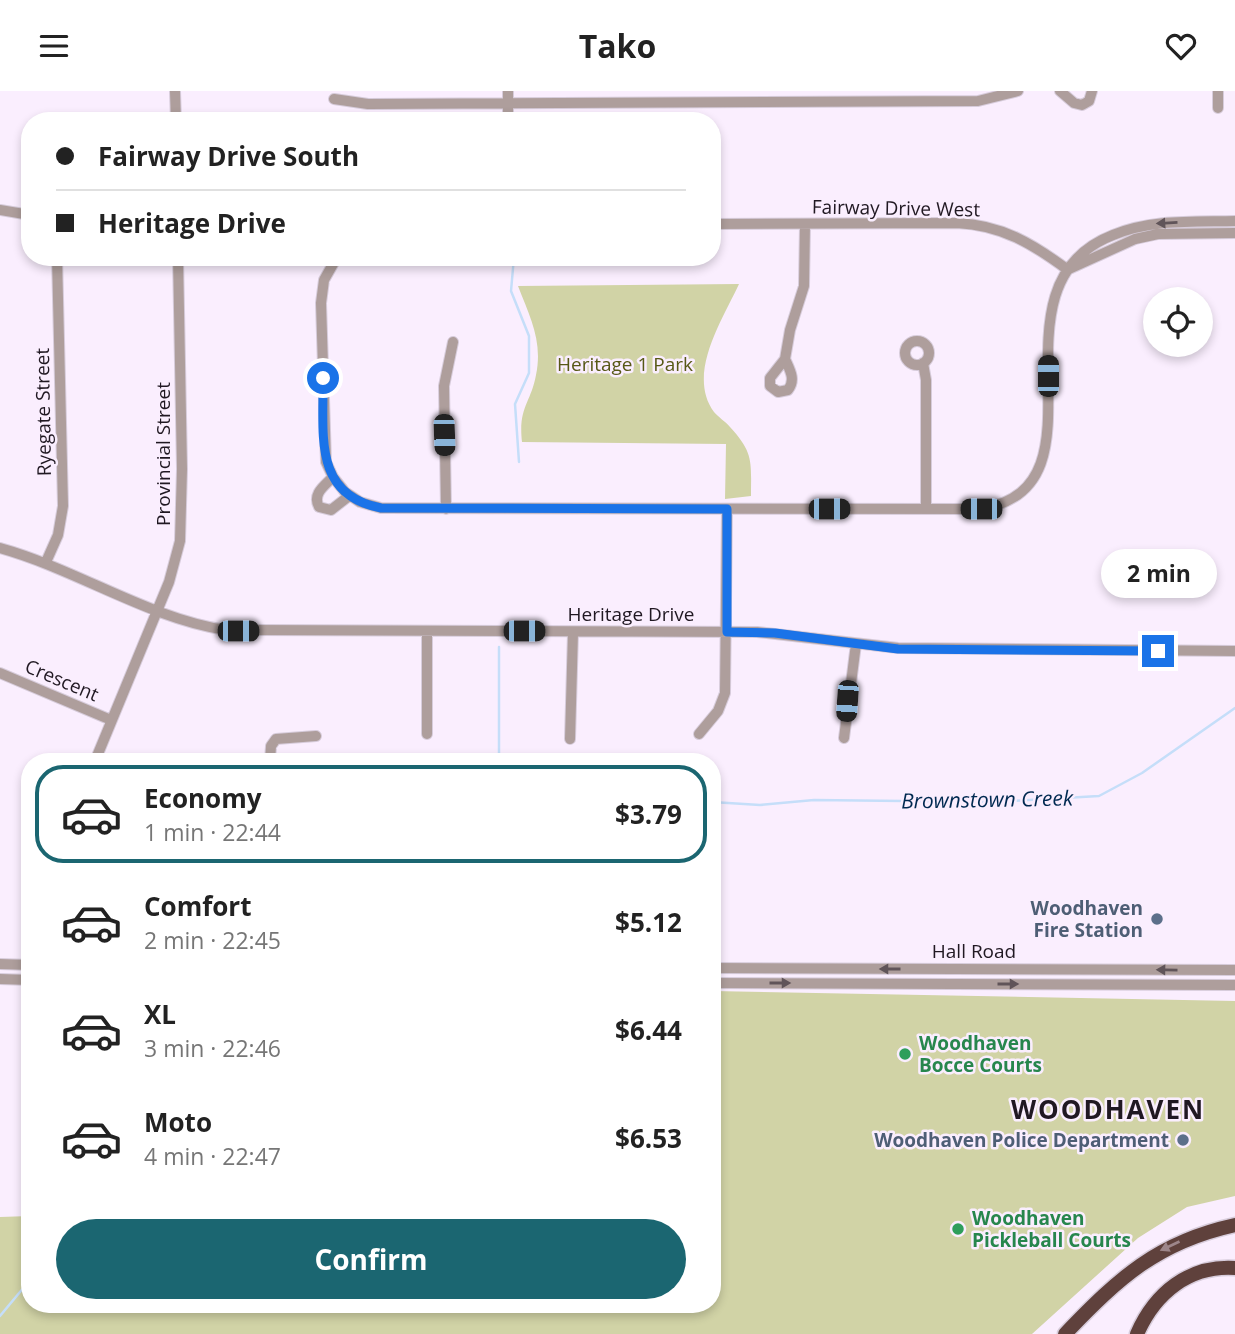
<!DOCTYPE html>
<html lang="en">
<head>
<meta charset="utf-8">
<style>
  body { margin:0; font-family:"Open Sans",sans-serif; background:#f2f2f2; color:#222; height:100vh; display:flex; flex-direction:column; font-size:26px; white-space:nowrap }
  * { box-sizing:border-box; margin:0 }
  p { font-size:23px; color:#767676 }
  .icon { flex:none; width:38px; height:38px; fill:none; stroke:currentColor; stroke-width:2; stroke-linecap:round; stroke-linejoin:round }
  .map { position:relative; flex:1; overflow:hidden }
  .details { position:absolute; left:21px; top:662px; width:700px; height:560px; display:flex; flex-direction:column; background:#fff; border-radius:28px; box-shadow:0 4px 10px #0003 }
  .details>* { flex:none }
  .banner { position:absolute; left:21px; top:21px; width:700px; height:154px; border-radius:28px; box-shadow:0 4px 10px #0003; display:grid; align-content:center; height:154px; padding:0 35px; background:#fff }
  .fabs { position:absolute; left:1143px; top:196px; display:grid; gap:14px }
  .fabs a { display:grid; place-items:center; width:70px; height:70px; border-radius:50%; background:#fff; box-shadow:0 4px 10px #0003; font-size:35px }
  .end { position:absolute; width:32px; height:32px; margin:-16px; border:9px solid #1a73e8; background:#fff; box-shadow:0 0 0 4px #fff }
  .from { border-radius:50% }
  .bubble { position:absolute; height:49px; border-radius:24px; background:#fff; box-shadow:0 4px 10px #0003; font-size:23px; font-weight:700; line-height:49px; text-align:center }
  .car { position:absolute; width:21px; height:42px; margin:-21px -10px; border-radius:9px; box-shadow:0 0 5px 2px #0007; background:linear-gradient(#222 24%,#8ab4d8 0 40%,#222 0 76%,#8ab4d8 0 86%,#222 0) }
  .banner b { display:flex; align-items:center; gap:24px; height:66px; font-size:26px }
  .banner b+b { border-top:2px solid #e0e0e0 }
  .banner i { width:18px; height:18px; background:#222 }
  ul { padding:12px 0 0; list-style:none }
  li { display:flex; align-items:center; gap:21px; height:98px; margin:0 14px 10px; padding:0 21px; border:4px solid transparent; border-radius:28px }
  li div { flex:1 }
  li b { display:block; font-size:26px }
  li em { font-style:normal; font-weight:700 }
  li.current { border-color:#1b6671 }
  li>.icon { width:63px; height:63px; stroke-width:1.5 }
  .action { display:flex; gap:14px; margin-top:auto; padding:14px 35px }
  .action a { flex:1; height:80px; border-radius:42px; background:#1b6671; color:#fff; font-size:28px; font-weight:700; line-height:80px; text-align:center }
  header { display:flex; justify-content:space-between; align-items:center; height:91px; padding:0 35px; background:#fff; font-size:32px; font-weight:700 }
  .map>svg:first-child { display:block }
</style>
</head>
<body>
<header><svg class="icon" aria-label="menu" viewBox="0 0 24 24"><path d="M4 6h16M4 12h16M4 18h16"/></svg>Tako<svg class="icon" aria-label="heart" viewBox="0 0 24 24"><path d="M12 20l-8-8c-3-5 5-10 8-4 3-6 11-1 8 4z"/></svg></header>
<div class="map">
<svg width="1235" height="1243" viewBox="0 0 1235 1243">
  <rect width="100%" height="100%" fill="#faeefe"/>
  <path fill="#d1d3a6" d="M 739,193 C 723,228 686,283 714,321 C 718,326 725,330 730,336 C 754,362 751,371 751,405 L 725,408 L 726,353 L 522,351 C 518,316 531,312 536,284 C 543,250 530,226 518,195 Z
    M 712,900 L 1235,910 L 1235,1105 L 1187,1116 L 1138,1147 L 1032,1243 L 0,1243 L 0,1126 L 30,1125 L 30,1213 L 712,1213 Z"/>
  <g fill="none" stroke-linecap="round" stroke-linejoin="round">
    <path stroke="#c5def9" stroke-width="2.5" d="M 514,166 L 511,200 L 529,245 L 529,282 L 515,313 L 519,371
      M 499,670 L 499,556
      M 712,711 L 760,714 L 814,709 L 992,711 L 1099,705 L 1142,682 L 1235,617
      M 0,1225 L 30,1189"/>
    <g stroke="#d7ccdb" stroke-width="12">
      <path id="minor" d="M 175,0 L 176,30
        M 508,0 L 508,30
        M 1060,0 L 1074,12 L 1082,14 L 1089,10 L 1092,0
        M 1218,0 L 1218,17
        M 334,8 L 368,13 L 978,10 L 1018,0
        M 0,119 L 30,124
        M 712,133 L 957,132 C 1002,134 1033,153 1068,179
        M 337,166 L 324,189 L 321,212 L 326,371 L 333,386 L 345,401 L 360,411 L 381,417 L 981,418 C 1118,395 979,196 1113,144 C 1152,128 1194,131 1235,130
        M 1069,178 L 1135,148 L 1158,143 L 1235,142
        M905 262a12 12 0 1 1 24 0a12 12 0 1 1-24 0Z
        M 785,268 C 790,279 796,289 788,299 L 778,301 L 770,295 L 770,287 L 785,268 L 790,239 L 804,195 L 805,133
        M 923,272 L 926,289 L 926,418
        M 333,386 C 324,395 312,403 319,416 L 331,419 L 349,405
        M 446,418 L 444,295 L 453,251
        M 0,457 C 76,478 150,528 226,539 L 757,541 L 898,557 L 1235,560
        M 46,471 L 58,444 L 63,415 L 57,166
        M 427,540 L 427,643
        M 0,582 L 111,629
        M 699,643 L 718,620 L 725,602 L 727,418
        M 844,647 L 856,553
        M 570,648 L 573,541
        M 95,670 L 169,491 L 180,450 L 182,378 L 178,166
        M 270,670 L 271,655 L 276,648 L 316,645
        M 0,873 L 30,874
        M 712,877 L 1235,879
        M 0,888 L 30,889
        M 712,892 L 1235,894"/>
    </g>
    <g stroke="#d7ccdb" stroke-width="17">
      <path id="highway" d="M 1065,1243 C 1119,1187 1157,1151 1235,1134
        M 1137,1243 C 1155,1202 1189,1174 1235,1177"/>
    </g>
    <use href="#minor" stroke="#ae9e9c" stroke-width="10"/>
    <use href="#highway" stroke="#5f413c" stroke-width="14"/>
  </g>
  <defs><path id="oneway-solid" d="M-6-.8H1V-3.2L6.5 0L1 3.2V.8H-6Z" transform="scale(1.75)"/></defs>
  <g fill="#605459">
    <use href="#oneway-solid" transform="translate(1167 132) rotate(177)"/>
    <use href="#oneway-solid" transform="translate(890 878) rotate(-180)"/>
    <use href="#oneway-solid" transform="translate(1167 879) rotate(-179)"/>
    <use href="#oneway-solid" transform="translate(780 892)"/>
    <use href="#oneway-solid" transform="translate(1008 893)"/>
  </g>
  <use fill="#9d868a" href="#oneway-solid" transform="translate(1170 1155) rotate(155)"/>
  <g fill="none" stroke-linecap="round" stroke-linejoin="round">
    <path stroke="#1a73e8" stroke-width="9" d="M 323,287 C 324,342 312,404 381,417 L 727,418 L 727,541 L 775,542 L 898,558 L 1158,560"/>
  </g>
  <g fill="#5c6f8a" stroke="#faeefe" stroke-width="2.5">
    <circle cx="1157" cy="828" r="7"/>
    <circle cx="1183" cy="1049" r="7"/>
  </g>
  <g fill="#2e9e5b" stroke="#faeefe" stroke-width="2.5">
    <circle cx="905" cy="963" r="7"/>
    <circle cx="958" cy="1138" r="7"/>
  </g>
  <g text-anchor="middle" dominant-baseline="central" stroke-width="5" stroke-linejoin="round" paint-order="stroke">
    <g font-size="19" fill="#201822" stroke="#faeefe">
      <text transform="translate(896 117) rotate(1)">Fairway Drive West</text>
      <text transform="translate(43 321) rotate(-91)">Ryegate Street</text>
      <text transform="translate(163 363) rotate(-90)">Provincial Street</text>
      <text x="631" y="523">Heritage Drive</text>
      <text transform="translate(62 589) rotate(23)">Crescent</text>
      <text x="974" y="860">Hall Road</text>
    </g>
    <g font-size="19" fill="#575816" stroke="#faeefe">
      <text x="625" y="273">Heritage 1 Park</text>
    </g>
    <g font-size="19" font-weight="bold" fill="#4e5e75" stroke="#faeefe" text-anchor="end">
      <text x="1143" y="817">Woodhaven<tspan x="1143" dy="22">Fire Station</tspan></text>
      <text x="1169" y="1049">Woodhaven Police Department</text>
    </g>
    <g font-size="19" font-weight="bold" fill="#27864d" stroke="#faeefe" text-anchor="start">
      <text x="919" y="952">Woodhaven<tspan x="919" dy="22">Bocce Courts</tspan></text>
      <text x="972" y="1127">Woodhaven<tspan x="972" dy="22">Pickleball Courts</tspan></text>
    </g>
    <g font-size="21" font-style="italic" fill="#002951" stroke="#faeefe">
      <text transform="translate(987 708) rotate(-1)">Brownstown Creek</text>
    </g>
    <g font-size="26" font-weight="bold" letter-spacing="2" fill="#201822" stroke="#faeefe">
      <text x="1108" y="1018">WOODHAVEN</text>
    </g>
  </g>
</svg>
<div class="fabs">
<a><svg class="icon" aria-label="locate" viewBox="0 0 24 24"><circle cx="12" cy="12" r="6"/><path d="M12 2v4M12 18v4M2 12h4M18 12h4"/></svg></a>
</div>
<i class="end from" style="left:323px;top:287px"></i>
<i class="end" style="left:1158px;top:560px"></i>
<div class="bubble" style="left:1101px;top:458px;width:116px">2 min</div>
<i class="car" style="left:1048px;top:285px;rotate:0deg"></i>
<i class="car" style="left:444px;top:344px;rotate:178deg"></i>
<i class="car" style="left:829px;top:418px;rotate:90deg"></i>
<i class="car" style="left:981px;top:418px;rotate:270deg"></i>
<i class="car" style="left:238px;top:540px;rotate:90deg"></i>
<i class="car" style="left:524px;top:540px;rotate:90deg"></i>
<i class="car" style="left:847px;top:610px;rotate:184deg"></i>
<div class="banner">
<b><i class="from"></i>Fairway Drive South</b>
<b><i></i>Heritage Drive</b>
</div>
<section class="details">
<ul>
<li class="current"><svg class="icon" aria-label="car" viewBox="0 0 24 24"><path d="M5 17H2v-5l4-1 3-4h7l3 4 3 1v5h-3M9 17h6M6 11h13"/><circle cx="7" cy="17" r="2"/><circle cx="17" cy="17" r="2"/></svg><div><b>Economy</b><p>1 min · 22:44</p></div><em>$3.79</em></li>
<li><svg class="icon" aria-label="car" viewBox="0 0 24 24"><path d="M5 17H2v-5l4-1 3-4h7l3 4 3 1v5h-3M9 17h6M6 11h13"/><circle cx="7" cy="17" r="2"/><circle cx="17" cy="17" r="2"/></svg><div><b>Comfort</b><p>2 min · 22:45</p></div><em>$5.12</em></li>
<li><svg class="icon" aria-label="car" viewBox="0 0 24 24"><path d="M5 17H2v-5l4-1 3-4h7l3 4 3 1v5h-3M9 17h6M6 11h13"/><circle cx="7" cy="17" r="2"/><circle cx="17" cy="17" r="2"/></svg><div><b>XL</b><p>3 min · 22:46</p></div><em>$6.44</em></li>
<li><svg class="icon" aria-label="car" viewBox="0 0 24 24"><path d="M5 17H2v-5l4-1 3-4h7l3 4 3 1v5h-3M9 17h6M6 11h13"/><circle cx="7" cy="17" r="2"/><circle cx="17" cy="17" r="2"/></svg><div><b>Moto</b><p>4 min · 22:47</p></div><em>$6.53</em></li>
</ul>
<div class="action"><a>Confirm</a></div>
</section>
</div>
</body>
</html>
